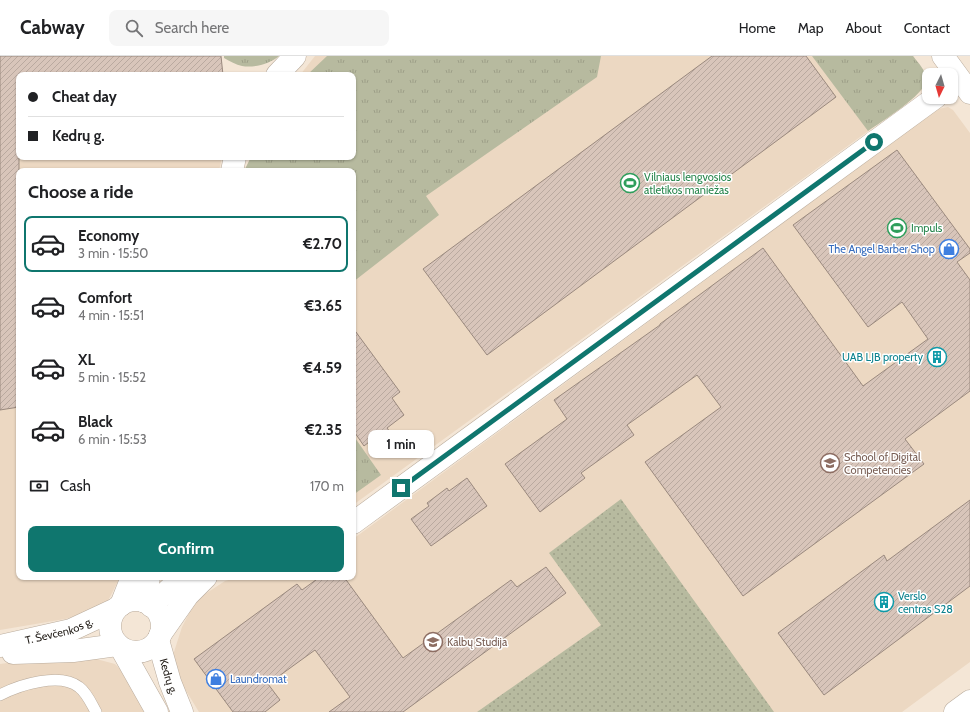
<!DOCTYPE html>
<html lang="en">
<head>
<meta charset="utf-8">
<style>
  body { margin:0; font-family:Cabin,sans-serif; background:#f6f6f6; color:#202124; height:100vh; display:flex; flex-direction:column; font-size:15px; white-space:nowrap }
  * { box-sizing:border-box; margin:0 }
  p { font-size:13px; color:#757577 }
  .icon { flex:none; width:22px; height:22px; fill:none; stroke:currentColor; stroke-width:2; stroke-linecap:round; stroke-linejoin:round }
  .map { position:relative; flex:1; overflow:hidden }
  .sheet { position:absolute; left:16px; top:112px; width:340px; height:412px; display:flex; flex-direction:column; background:#fff; border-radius:8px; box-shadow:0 1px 3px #0004 }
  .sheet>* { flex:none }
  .hud { position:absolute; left:16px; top:16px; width:340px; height:88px; border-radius:8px; box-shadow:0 1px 3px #0004; display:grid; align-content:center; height:88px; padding:0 12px; background:#fff }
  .needle { width:26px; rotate:185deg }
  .tools { position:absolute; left:922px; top:12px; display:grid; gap:8px }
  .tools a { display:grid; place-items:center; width:36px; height:36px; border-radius:8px; background:#fff; box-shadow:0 1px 3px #0004; font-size:20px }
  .end { position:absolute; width:18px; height:18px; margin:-9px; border:5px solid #0f766e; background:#fff; box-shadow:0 0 0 2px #fff }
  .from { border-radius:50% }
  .bubble { position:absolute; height:28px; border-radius:8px; background:#fff; box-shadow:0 1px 3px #0004; font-size:13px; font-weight:700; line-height:28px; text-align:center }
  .hud b { display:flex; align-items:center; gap:14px; height:38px; font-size:15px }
  .hud b+b { border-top:1px solid #e0e0e0 }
  .hud i { width:10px; height:10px; background:#202124 }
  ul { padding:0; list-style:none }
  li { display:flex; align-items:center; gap:12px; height:56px; margin:0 8px 6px; padding:0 4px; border:2px solid transparent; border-radius:8px }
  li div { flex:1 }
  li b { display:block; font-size:15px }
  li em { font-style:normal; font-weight:700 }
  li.active { border-color:#0f766e }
  li>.icon { width:36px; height:36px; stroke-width:1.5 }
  h2 { padding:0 12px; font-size:18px; line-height:48px }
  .pay { display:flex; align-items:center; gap:10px; height:44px; padding:0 12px; font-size:15px }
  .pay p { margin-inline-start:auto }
  .primary-button { display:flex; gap:8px; margin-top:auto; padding:8px 12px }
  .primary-button a { flex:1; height:46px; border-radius:8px; background:#0f766e; color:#fff; font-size:16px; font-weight:700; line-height:46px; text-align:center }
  header { display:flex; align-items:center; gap:24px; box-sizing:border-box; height:56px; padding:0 20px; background:#fff; border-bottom:1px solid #e0e0e0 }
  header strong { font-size:19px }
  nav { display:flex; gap:22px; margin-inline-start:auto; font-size:14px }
  .search { width:280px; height:36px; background:#f6f6f6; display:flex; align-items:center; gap:10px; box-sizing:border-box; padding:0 14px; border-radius:8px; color:#757577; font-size:15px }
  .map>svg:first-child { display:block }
</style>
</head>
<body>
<header>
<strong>Cabway</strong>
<div class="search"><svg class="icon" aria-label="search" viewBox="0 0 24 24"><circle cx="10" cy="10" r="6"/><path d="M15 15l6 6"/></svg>Search here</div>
<nav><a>Home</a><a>Map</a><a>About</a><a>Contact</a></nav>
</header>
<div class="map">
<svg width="970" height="656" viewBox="0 0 970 656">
  <defs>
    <pattern id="grass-tufts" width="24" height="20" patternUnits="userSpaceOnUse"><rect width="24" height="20" fill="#b7ba9f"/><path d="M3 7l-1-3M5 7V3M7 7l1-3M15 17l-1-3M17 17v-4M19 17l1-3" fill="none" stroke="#9d9f88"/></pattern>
    <pattern id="park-dots" width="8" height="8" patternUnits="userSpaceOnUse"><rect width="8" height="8" fill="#b7ba9f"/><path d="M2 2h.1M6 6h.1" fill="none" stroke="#9d9f88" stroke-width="1.8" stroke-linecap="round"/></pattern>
    <pattern id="building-hatch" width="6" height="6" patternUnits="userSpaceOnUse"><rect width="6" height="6" fill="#d8c5ba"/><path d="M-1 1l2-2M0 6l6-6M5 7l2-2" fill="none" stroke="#b9a99f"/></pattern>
  </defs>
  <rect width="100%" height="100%" fill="#f4e6d6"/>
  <path fill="#ecd8c2" d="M 0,0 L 221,0 L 223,19 L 19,19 L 19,101 L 222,101 L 219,115 L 19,115 L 19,521 L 120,521 L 110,541 L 105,550 L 92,556 L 65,563 L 0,574 Z
    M 315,0 L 913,0 L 923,15 L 926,25 L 923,33 L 911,44 L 353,449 L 353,115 L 244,115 L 251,101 L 353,101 L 353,19 L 300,19 Z
    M 948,51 L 953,54 L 970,77 L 970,606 L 902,656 L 199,656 L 180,625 L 173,599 L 182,571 L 196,544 L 225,525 L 239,521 L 353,521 L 353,483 L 938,53 Z
    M 85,600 L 115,608 L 126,619 L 144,656 L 0,656 L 0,608 L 53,601 Z"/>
  <path fill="url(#grass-tufts)" d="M 224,0 L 279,0 C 270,8 254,12 242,10 C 236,9 230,5 224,2 Z
    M 327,0 L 601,0 L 597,21 L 426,140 L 439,159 L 353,226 L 353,115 L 244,115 L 251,101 L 353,101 L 353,19 L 307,19 Z
    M 812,0 L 913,0 C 918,7 927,15 926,24 C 925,39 881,66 868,75 Z
    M 353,379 L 381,419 L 353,439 Z"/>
  <path fill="url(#park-dots)" d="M 621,443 L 774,656 L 477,656 L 601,569 L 549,497 Z"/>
  <path fill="url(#building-hatch)" stroke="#9a897e" d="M 0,0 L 221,0 L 223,19 L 19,19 L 19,351 L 0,354 Z
    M 712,0 L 806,0 L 836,41 L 487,299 L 423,213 Z
    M 897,94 L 970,193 L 970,197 L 957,206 L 970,224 L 970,335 L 905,383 L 924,408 L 743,540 L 645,406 L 721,351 L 697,319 L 627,369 L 634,379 L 581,417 L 585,422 L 540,456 L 505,408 L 567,363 L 554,344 L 660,269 L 660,268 L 763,192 L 863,330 L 928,283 L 902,246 L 868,271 L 793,169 Z
    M 353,272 L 400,336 L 392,342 L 404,359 L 387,372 L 394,381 L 375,394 L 369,386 L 364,390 L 353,374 Z
    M 467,422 L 487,450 L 431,490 L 411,463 L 429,450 L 427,447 L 447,432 L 449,435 Z
    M 970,444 L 970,530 L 824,639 L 778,577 L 884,499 L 887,505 Z
    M 546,511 L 566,537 L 403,656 L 329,656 L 350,641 L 315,594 L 268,628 L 280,644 L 265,656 L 233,656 L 194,603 L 297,528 L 302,534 L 320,521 L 344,521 L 403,602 L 511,524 L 517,531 Z"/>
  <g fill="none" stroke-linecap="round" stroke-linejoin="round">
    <g stroke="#baac9d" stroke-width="12">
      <path id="service" d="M 0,639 C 19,629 60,616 79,631 C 87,637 91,647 96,656"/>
    </g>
    <g stroke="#baac9d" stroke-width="23">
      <g id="minor">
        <path d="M 277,19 L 295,0"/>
        <path d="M 232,115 L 235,101"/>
        <path d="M 353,467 L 936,41"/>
        <circle cx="136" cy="570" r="26"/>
        <path d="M 145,546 L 149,521"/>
        <path d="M 121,549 L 132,521"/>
        <path d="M 151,550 L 177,526 L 192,521"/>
        <path d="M 160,579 L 188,539 L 206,521"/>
        <path id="s1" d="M 158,584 L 170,626 L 182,656"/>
        <path id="s2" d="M 0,590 L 71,574 L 116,553"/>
        <path d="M 121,592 L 157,656"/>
        <path d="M 13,597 L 73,595 L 117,589"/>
      </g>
    </g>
    <g stroke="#baac9d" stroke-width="23">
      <path id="primary" d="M 943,0 L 970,37
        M 955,656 L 970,645"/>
    </g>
    <use href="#service" stroke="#fff" stroke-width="11"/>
    <use href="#minor" stroke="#fff" stroke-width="22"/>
    <use href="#primary" stroke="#fff" stroke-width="22"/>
  </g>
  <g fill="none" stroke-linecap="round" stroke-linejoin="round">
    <path stroke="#0f766e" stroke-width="5" d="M 401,432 L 874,86"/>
  </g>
  <defs>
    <g id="stadium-ring" transform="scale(1)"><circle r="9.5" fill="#fff" stroke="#2e9e5b" stroke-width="1.5"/><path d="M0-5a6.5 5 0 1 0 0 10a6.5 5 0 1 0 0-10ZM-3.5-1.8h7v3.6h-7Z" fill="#2e9e5b"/></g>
    <g id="shop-ring" transform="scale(1)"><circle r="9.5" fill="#fff" stroke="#3f7fe0" stroke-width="1.5"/><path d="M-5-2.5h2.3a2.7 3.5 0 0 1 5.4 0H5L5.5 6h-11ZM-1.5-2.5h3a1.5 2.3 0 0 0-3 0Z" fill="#3f7fe0"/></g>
    <g id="building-ring" transform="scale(1)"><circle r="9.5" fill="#fff" stroke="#0f9aa8" stroke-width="1.5"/><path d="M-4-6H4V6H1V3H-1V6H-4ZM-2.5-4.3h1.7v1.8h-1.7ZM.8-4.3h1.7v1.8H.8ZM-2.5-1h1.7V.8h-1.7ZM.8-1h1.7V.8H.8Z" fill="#0f9aa8"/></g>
    <g id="university-ring" transform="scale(1)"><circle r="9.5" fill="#fff" stroke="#8d6e63" stroke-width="1.5"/><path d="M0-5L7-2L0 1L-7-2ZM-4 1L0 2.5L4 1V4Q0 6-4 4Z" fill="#8d6e63"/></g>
    <g id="school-ring" transform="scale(1)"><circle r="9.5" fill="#fff" stroke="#8d6e63" stroke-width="1.5"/><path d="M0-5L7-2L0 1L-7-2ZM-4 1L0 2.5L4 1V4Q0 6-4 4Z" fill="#8d6e63"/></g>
  </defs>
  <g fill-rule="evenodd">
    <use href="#stadium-ring" x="630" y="127"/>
    <use href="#stadium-ring" x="897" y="172"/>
    <use href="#shop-ring" x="949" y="193"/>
    <use href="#building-ring" x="937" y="301"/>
    <use href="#university-ring" x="830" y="407"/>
    <use href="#building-ring" x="884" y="546"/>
    <use href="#school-ring" x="433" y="586"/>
    <use href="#shop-ring" x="216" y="623"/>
  </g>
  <g text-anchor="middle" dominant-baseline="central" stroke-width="3" stroke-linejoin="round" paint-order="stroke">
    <g font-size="11" fill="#27864d" stroke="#fff" text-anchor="start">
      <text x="644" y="121">Vilniaus lengvosios<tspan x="644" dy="13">atletikos maniežas</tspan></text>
      <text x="911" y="172">Impuls</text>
    </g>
    <g font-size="11" fill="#366cbe" stroke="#fff" text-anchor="end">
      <text x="935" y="193">The Angel Barber Shop</text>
      <text x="230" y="623" text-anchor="start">Laundromat</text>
    </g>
    <g font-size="11" fill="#0d838f" stroke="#fff" text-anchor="end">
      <text x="923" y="301">UAB LJB property</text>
      <text x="898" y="540" text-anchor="start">Verslo<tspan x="898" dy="13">centras S28</tspan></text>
    </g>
    <g font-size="11" fill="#785e54" stroke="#fff" text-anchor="start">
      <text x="844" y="401">School of Digital<tspan x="844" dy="13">Competencies</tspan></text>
      <text x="447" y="586">Kalbų Studija</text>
    </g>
    <g font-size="11" fill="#211c17" stroke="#fff">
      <text stroke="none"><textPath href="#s2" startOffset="61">T. Ševčenkos g.</textPath></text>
      <text stroke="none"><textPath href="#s1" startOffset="38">Kedrų g.</textPath></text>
    </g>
  </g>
</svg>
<div class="tools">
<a><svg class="needle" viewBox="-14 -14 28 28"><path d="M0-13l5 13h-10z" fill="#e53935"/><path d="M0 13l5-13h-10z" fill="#757577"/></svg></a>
</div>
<i class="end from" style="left:874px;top:86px"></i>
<i class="end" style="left:401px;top:432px"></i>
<div class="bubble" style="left:368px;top:374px;width:66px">1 min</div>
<div class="hud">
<b><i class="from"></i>Cheat day</b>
<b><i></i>Kedrų g.</b>
</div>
<section class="sheet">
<h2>Choose a ride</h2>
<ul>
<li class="active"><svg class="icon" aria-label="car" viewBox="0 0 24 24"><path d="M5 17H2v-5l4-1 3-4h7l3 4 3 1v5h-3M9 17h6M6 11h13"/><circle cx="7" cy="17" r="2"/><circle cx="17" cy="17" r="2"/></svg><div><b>Economy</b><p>3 min · 15:50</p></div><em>€2.70</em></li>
<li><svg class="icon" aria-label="car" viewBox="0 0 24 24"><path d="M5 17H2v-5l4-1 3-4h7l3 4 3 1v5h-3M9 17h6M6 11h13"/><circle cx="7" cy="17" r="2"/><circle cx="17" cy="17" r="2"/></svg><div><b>Comfort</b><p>4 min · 15:51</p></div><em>€3.65</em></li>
<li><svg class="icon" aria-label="car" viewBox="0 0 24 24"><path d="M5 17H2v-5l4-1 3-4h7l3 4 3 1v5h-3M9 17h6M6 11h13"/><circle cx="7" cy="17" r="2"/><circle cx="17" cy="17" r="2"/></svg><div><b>XL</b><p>5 min · 15:52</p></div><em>€4.59</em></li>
<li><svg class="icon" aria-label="car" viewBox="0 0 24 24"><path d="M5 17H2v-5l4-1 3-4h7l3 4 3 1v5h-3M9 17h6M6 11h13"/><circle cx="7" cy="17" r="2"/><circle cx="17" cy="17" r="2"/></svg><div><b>Black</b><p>6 min · 15:53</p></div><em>€2.35</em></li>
</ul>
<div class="pay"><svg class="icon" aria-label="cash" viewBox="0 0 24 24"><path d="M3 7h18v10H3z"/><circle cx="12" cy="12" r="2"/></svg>Cash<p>170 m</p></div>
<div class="primary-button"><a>Confirm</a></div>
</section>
</div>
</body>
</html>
